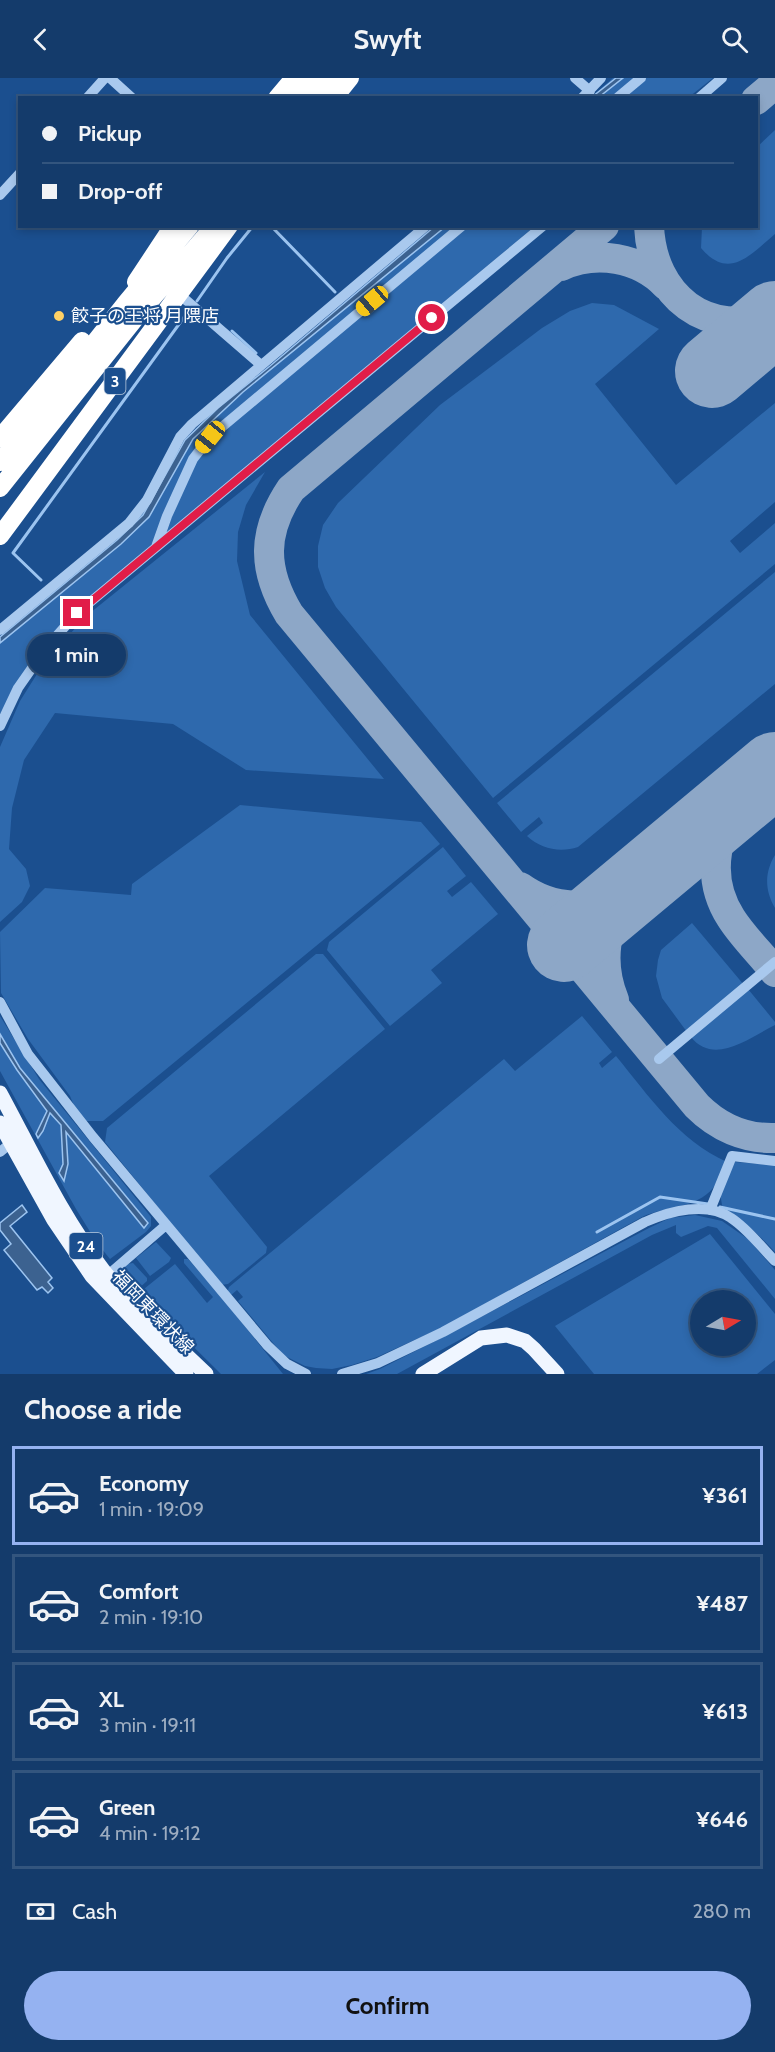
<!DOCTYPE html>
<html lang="en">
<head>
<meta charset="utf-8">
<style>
  body { margin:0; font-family:Cabin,"Noto Sans JP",sans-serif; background:#214673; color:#f1f3f6; height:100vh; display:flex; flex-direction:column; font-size:22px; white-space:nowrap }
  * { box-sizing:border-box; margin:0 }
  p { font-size:20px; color:#9dadc1 }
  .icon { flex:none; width:33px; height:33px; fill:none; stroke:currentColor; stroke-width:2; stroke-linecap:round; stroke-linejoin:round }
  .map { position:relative; height:1296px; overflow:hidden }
  .side { display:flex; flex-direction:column; background:#143b6b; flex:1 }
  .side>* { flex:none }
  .hud { position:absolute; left:18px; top:18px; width:740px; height:132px; border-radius:0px; box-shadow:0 3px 9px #0003,0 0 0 2px #33557e; display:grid; align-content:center; height:132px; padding:0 24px; background:#143b6b }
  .needle { width:39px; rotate:80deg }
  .fabs { position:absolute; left:690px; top:1212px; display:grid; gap:12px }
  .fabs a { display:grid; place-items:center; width:66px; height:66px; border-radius:50%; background:#143b6b; box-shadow:0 3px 9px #0003,0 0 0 2px #33557e; font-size:30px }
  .end { position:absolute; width:27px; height:27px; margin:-14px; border:8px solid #e11d48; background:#fff; box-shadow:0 0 0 3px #fff }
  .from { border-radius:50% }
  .bubble { position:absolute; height:42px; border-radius:21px; background:#143b6b; box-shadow:0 3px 9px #0003,0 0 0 2px #33557e; font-size:20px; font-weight:800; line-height:42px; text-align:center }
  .car { position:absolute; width:18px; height:36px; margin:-18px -9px; border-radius:8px; box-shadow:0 0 4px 2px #0007; background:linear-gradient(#f5c518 24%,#345 0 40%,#f5c518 0 76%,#345 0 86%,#f5c518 0) }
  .hud b { display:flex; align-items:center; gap:21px; height:57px; font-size:22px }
  .hud b+b { border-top:2px solid #33557e }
  .hud i { width:15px; height:15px; background:#f1f3f6 }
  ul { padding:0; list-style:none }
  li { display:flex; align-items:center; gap:18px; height:99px; margin:0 12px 9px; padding:0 12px; border:3px solid #33557e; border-radius:0px }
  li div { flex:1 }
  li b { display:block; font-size:22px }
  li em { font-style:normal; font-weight:800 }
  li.current { border-color:#95b2f1 }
  li>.icon { width:54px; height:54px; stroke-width:1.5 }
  h2 { padding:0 24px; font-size:27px; line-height:72px }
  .pay { display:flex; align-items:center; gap:15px; height:66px; padding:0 24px; font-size:22px }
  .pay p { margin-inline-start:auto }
  .primary-button { display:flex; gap:12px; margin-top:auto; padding:12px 24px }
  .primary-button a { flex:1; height:69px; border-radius:36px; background:#95b2f1; color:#111; font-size:24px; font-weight:800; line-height:69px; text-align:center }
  header { display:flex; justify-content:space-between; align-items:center; height:78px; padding:0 24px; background:#143b6b; font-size:27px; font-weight:800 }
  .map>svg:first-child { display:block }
</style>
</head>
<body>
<header><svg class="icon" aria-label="back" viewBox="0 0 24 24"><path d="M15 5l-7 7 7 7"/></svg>Swyft<svg class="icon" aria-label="search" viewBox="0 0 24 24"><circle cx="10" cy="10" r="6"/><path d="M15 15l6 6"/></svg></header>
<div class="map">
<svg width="775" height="1296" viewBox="0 0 775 1296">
  <rect width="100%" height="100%" fill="#1b4f8f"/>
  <path fill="#2e69ad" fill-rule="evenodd" d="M 613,0 L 713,0 L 689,19 L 590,20 Z
    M 775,52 L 775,156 C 750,177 729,203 701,170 L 702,149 L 756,148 L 756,70 Z
    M 434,149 L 534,149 L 74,531 L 0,636 L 0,559 L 117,462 L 142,436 L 157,413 L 185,362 L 218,330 L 270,288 Z
    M 592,225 L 614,227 L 659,251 L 595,306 L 676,407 L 775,325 L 775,424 L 730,463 L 740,475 L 775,445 L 775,486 L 493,720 L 336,529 L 325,510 L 318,489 L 318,468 L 323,447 L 338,425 L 440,327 L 542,250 L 570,233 Z
    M 265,394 L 246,427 L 238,454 L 237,483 L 250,537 L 384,701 L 246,692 L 173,646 L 55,635 L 24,682 L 12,730 L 9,771 L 26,791 L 30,808 L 22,824 L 0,844 L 0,669 L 20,623 L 42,588 L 85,539 Z
    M 775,494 L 775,606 L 578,769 C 560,775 541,771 527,758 L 543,745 L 539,739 L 521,754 L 497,725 Z
    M 240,727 L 421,744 L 440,766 L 103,1043 L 85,1043 L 75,1030 L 70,1018 L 28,961 L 1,915 L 0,854 L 45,810 L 131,817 L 132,806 Z
    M 443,769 L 466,798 L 447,813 L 452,819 L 471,804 L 498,836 L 431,892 L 442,905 L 390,948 L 327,872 L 329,864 Z
    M 775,777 L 775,830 C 765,813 764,795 775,777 Z
    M 692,845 L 744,907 L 687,954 L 662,920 L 656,898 L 658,882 L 661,872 Z
    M 316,876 L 323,876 L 385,951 L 209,1098 L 267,1169 L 266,1175 L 228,1206 L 221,1207 L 105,1064 L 107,1050 Z
    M 748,911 L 775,944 L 775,947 C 749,960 714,988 691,959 Z
    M 0,938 L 39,1001 L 151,1139 L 151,1148 L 146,1154 L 110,1181 L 97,1165 L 76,1131 L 0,993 Z
    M 582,938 L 612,974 L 599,985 L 602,990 L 616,978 C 649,1018 678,1062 727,1084 C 722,1092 719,1102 713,1110 C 696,1131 665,1128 642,1139 L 441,1250 L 377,1279 L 352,1287 L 332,1291 L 316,1290 L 305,1288 L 283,1277 L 238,1223 L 243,1219 L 237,1212 L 230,1218 L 227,1215 L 229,1209 L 504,981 L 515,993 Z
    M 735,1084 L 775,1087 L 775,1174 C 759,1157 745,1143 723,1133 L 720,1115 Z
    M 695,1137 L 722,1143 L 748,1161 L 775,1192 L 775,1221 L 717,1150 L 708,1148 L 681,1159 L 676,1155 L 676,1147 L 652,1157 L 397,1296 L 366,1296 L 380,1291 L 445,1258 L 649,1150 L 670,1140 Z
    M 710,1156 L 775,1236 L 775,1282 L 757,1296 L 594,1296 L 555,1248 ZM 700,1222 L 746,1222 L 746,1268 L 700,1268 Z
    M 156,1164 L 171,1180 L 169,1184 L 150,1198 L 136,1180 Z
    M 184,1181 L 188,1181 L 219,1216 L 283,1296 L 221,1296 L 139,1215 L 175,1186 L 207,1225 L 213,1219 L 184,1185 Z
    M 133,1185 L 147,1200 L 147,1203 L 137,1212 L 119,1192 L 127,1186 Z"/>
  <path fill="#3c6290" stroke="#9cc4f0" stroke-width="1.5" d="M 616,0 L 623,0 L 599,19 L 592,19 Z
    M 434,149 L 445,149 L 243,314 L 193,361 L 149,439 L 121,466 L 0,565 L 0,559 L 117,462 L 143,437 L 185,362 L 218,330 L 270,288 Z
    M 0,956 L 20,990 L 148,1145 L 144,1150 L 66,1054 L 68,1086 L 64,1103 L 59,1095 L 63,1086 L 61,1047 L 50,1035 L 43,1053 L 38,1060 L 36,1056 L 47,1033 L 17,992 L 0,965 Z
    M 22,1127 L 27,1134 L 10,1148 L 52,1200 L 48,1204 L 53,1210 L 48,1215 L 42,1209 L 37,1212 L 4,1172 L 11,1166 L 0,1152 L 0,1145 Z"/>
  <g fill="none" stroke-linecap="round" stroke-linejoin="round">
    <path stroke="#9cc4f0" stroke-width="3" d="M 271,148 L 335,214
      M 197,223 L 227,180 L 253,148
      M 232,253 L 256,275
      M 41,502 L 13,475 L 190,231
      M 720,1129 L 775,1141
      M 597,1154 L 660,1119 L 708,1126"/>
    <path stroke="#8da7c7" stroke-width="30" d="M 756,22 L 775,6
      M 604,148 L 291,411 C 262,454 262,491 289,536 L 697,1028 C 718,1049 745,1061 775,1060
      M 649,148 C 652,218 707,262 775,236
      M 561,188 C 596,172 639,179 666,207
      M 749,713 C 715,748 704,798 731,840 C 743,859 761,876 775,894
      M 520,809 C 553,833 593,833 628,814
      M 614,922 C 599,885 604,847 628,814"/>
    <path stroke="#8da7c7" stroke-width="74" d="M 712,293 L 775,240
      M 564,867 L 775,691"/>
    <path stroke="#a9c9ee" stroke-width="10" d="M 110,0 L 132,20
      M 575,0 L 590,13
      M 87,20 L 105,0
      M 582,20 L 601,0
      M 617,20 L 641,0
      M 699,20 L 722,0
      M 0,117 L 20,95
      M 179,216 L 261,287
      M 156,469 L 167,438 L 193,381 L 210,359 L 462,148
      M 0,552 L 129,445 L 147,422 L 180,359 L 192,346 L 426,148
      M 0,648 L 18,610 L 46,570 L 77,535 L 543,148
      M 0,924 L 28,976 L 93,1059 L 267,1267 L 287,1286 L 306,1296
      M 659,981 L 775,884
      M 0,1074 L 11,1065
      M 710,1132 L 732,1078 L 775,1083
      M 108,1197 L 166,1147
      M 342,1296 L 378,1285 L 443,1254 L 645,1144 C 670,1133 707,1123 731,1140 C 748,1151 761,1169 775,1183"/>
    <path stroke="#f0f6ff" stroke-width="15" d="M 0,1015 C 32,1074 61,1138 103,1192 C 133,1230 171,1262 206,1296
      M 0,1045 L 54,1142 L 92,1198 L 186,1296
      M 423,1296 L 481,1260 L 507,1257 L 525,1263 L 534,1271 L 557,1296"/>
    <path stroke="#fff" stroke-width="18" d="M 277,20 L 294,0
      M 299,20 L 314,0
      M 319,20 L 334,0
      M 334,20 L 350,0
      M 0,360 L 82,263
      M 0,384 L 125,226 L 190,148
      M 0,410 L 138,237 L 214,148
      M 0,458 L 229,148"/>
    <path stroke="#fff" stroke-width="18" d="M 136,204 L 173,148"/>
  </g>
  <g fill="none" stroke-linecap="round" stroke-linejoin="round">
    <path stroke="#e11d48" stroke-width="8" d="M 77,535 L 432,240"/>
  </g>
  <circle fill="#ffd166" stroke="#1b4f8f" stroke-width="2" cx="59" cy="238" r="6"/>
  <g text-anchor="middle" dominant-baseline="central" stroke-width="4.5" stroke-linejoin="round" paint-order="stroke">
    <g fill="#1b4f8f" stroke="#bbcadd" stroke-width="1.5">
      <rect x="104.5" y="290" width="21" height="26" rx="4.5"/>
      <rect x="69.5" y="1155" width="33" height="26" rx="4.5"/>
    </g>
    <g font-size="16" font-weight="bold" fill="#fff">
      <text x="115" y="303">3</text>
      <text x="86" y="1168">24</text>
    </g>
    <g font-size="18" fill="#fff" stroke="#1b4f8f" text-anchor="start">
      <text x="71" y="238">餃子の王将 月隈店</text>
    </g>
    <g font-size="18" fill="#fff" stroke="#1b4f8f">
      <text transform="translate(153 1234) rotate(46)">福岡東環状線</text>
    </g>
  </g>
</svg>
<div class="fabs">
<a><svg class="needle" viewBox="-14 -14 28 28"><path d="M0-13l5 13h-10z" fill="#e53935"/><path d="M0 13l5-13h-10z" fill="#9dadc1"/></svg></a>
</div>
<i class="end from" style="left:432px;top:240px"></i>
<i class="end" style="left:77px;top:535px"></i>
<div class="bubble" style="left:27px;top:556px;width:99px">1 min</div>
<i class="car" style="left:372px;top:223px;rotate:230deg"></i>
<i class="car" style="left:210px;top:359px;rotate:219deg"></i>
<div class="hud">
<b><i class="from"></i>Pickup</b>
<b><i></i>Drop-off</b>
</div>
</div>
<section class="side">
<h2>Choose a ride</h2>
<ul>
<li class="current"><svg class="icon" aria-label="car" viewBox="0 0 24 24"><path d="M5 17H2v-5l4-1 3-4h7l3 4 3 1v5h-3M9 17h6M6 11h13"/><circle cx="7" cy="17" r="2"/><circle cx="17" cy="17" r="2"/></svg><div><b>Economy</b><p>1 min · 19:09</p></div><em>¥361</em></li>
<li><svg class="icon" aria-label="car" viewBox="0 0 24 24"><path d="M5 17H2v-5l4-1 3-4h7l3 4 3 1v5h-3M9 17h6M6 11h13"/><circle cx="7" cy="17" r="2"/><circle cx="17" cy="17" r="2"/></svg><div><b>Comfort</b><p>2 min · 19:10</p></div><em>¥487</em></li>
<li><svg class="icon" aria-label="car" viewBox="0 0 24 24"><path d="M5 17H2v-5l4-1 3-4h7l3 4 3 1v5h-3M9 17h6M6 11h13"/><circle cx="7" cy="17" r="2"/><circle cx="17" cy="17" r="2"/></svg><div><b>XL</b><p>3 min · 19:11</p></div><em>¥613</em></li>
<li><svg class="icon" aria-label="car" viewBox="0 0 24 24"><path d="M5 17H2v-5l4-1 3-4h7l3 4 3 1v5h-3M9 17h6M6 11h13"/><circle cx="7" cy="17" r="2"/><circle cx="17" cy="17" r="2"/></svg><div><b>Green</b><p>4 min · 19:12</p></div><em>¥646</em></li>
</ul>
<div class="pay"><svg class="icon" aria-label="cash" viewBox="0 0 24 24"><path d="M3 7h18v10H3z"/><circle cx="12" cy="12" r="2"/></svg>Cash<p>280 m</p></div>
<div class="primary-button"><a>Confirm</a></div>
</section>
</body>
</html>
